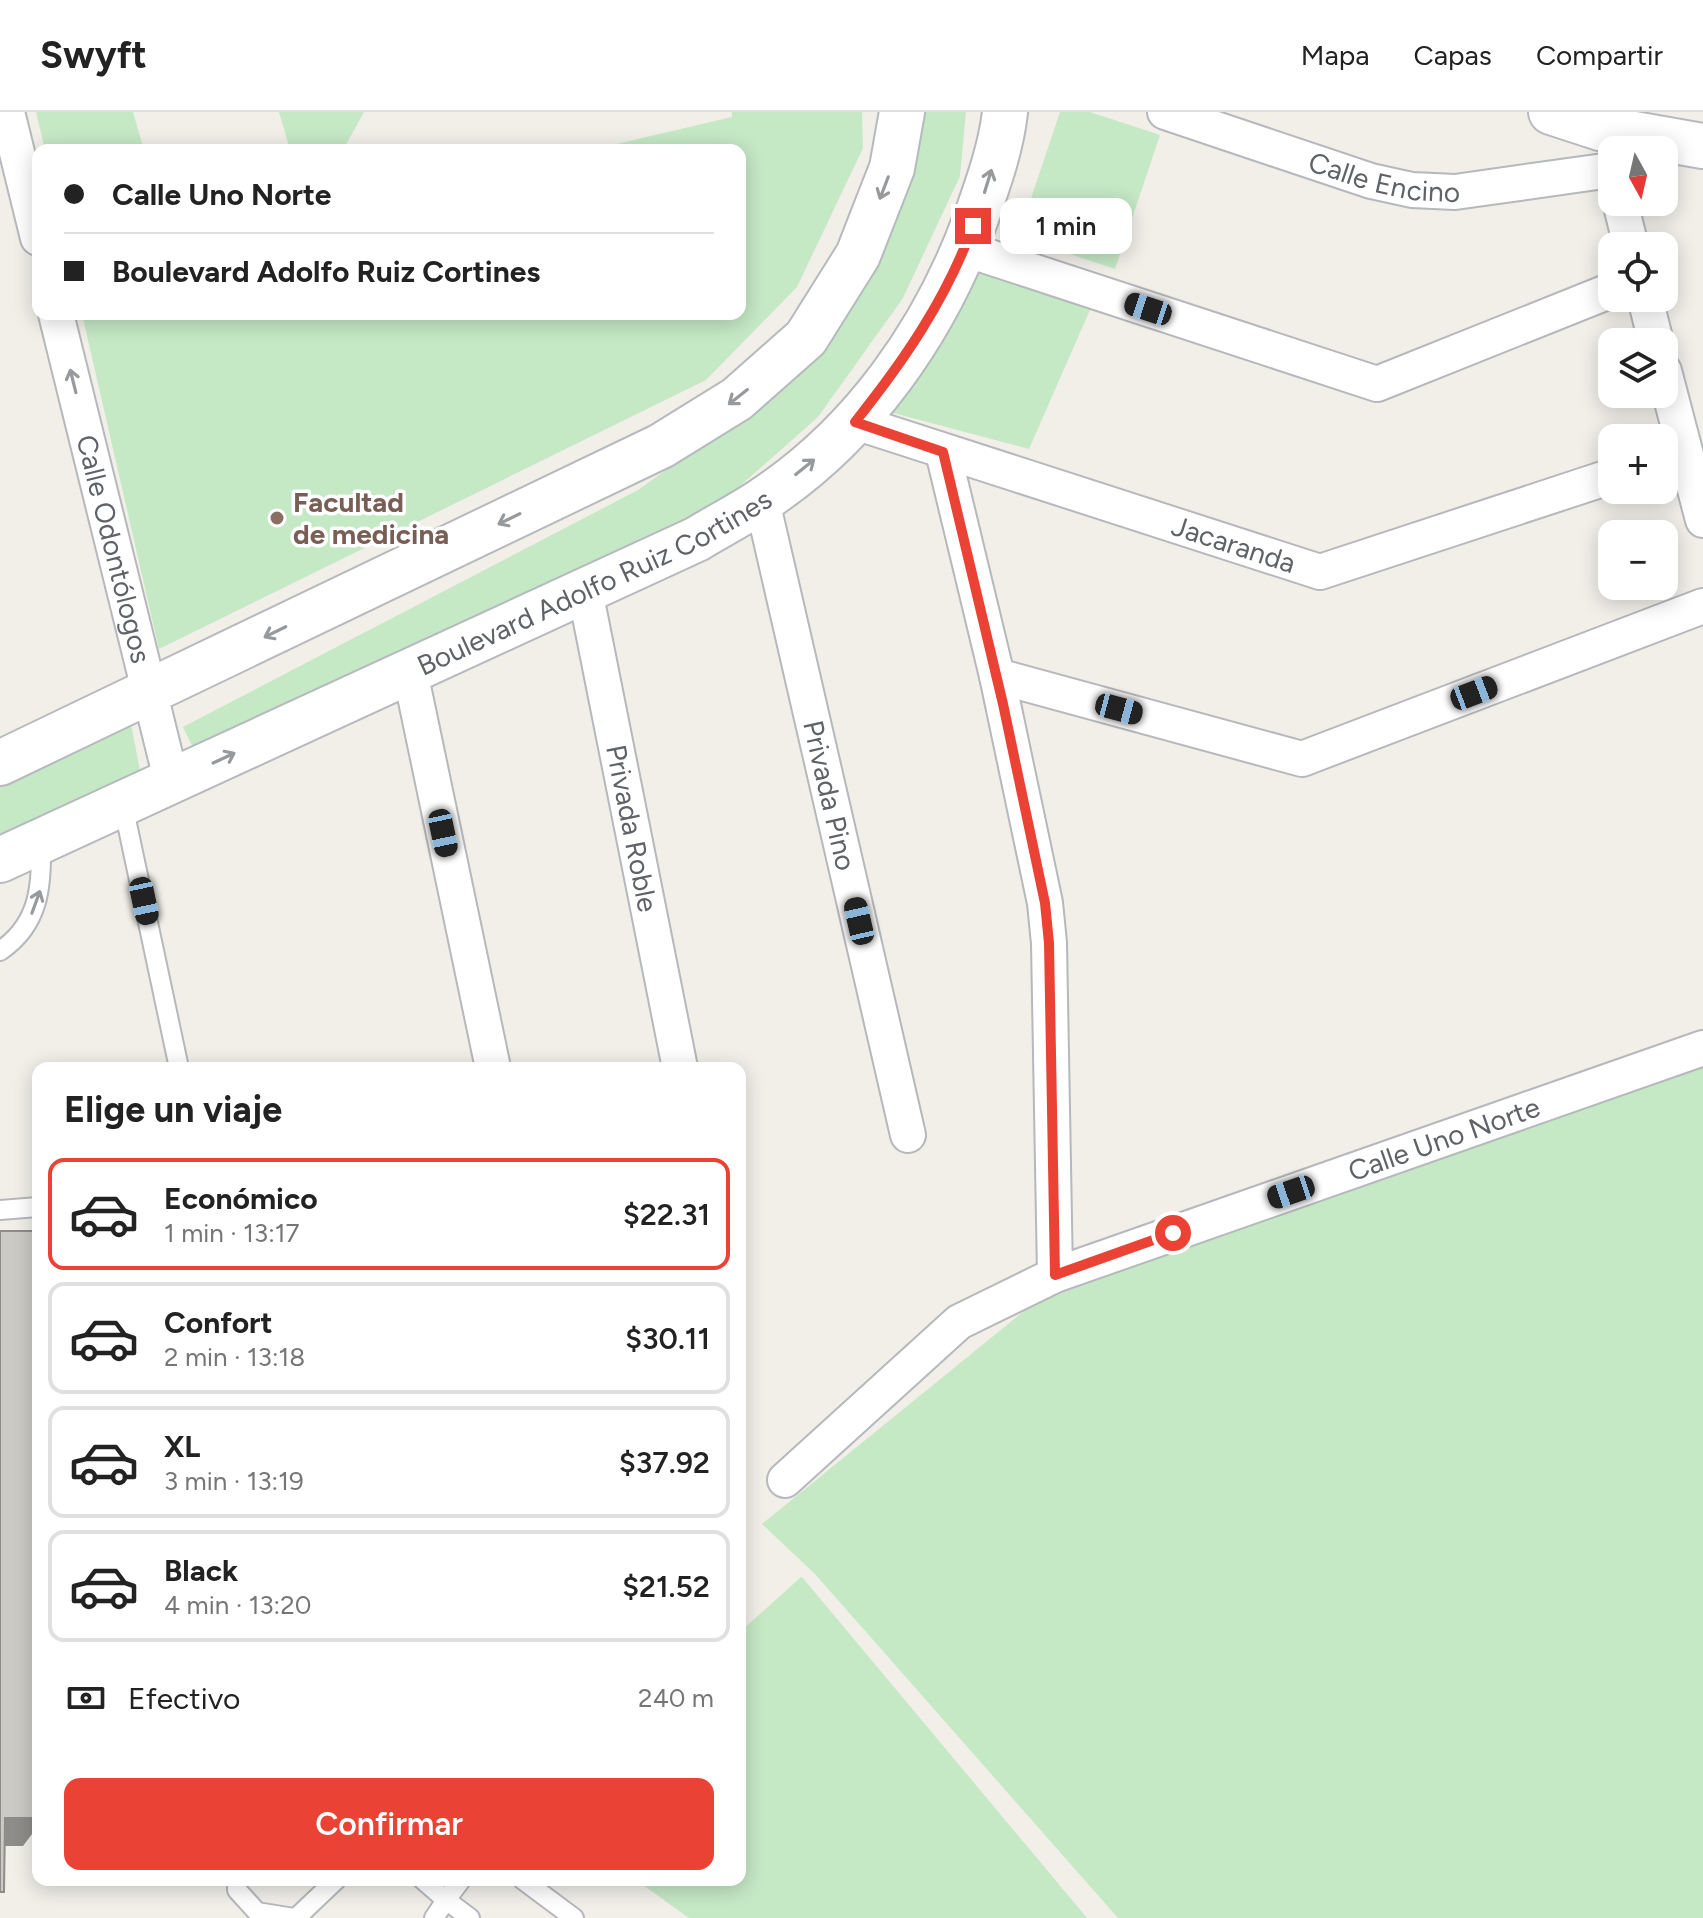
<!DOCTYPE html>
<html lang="es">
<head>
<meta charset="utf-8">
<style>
  body { margin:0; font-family:Figtree,sans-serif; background:#f6f6f6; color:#222; height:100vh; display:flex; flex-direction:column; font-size:30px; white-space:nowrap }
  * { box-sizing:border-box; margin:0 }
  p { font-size:26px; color:#767676 }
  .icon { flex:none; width:44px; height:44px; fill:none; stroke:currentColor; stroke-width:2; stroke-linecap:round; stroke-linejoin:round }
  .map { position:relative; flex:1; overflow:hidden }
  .drawer { position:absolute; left:32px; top:950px; width:714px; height:824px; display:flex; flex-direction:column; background:#fff; border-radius:16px; box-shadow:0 4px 20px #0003 }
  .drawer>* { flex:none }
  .hud { position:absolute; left:32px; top:32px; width:714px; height:176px; border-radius:16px; box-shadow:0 4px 20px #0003; display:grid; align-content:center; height:176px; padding:0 32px; background:#fff }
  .needle { width:52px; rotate:172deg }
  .controls { position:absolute; left:1598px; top:24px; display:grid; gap:16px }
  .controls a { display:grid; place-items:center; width:80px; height:80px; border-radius:16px; background:#fff; box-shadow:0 4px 20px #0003; font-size:40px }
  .end { position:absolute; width:36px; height:36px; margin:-18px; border:10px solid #ea4335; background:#fff; box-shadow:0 0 0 4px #fff }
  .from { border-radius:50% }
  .bubble { position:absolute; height:56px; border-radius:16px; background:#fff; box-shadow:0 4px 20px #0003; font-size:26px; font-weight:600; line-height:56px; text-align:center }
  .car { position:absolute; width:24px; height:48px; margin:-24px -12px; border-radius:10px; box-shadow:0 0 6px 2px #0007; background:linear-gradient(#222 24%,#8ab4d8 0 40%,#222 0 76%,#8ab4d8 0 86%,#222 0) }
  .hud b { display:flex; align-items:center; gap:28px; height:76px; font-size:30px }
  .hud b+b { border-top:2px solid #e0e0e0 }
  .hud i { width:20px; height:20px; background:#222 }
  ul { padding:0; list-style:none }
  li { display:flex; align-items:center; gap:24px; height:112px; margin:0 16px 12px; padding:0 16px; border:4px solid #e0e0e0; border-radius:16px }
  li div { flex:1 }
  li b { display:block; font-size:30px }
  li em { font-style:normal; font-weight:600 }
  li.selected { border-color:#ea4335 }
  li>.icon { width:72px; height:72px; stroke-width:1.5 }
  h2 { padding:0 32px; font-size:36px; line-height:96px }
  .pay { display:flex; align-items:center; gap:20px; height:88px; padding:0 32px; font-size:30px }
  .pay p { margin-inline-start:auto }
  .action { display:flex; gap:16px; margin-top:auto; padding:16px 32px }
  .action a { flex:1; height:92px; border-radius:16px; background:#ea4335; color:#fff; font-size:32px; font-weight:600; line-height:92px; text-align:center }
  header { display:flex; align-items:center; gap:48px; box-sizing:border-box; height:112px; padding:0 40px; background:#fff; border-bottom:2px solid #e0e0e0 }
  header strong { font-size:38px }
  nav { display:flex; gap:44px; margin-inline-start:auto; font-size:28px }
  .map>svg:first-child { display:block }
</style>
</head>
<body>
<header>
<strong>Swyft</strong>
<nav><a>Mapa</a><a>Capas</a><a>Compartir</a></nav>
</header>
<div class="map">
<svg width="1703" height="1806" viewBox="0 0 1703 1806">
  <rect width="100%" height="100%" fill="#f1efe8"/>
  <path fill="#c5e8c5" d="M 36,0 L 133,0 L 144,38 L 45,38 Z
    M 279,0 L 364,0 L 343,38 L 290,38 Z
    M 732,0 L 862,0 L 863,36 L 797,175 L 706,268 L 159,537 L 82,202 L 740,202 L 740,38 L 591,38 L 732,5 Z
    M 910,0 L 966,0 L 960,64 L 903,186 L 818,305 L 716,395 L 198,646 L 183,615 L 638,378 L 793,267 L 879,142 Z
    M 1060,0 L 1090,0 L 1160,23 L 1115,157 L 1018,125 Z
    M 981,148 L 1093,191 L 1029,337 L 882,298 Z
    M 131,612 L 140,659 L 0,731 L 0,669 Z
    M 1703,950 L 1703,1806 L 1118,1806 L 815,1462 L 762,1412 L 1034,1191 Z
    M 801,1465 L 802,1465 L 1087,1806 L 689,1806 L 636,1768 L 740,1768 L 740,1520 Z"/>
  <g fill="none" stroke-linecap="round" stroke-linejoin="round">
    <g stroke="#b5b8bc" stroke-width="22">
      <path id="service" d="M 123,693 L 179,956
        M 0,839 C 40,812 42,773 41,729
        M 0,1098 L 38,1095
        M 237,1768 L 237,1778 L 257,1800 L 294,1806
        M 423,1768 L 446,1788 L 434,1806
        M 461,1768 L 446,1788 L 470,1806
        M 523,1768 L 574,1806
        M 296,1806 L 336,1768"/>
    </g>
    <g stroke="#b5b8bc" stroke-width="38">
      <g id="minor">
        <path d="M 7,0 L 38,126"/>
        <path id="s1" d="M 1165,0 L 1371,69 L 1412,78 L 1455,80 L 1611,58"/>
        <path d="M 1620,90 L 1631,134"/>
        <path d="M 965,137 L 1377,272 L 1612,178"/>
        <path d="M 1645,186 L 1656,230"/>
        <path id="s2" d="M 56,202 L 172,671"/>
        <path d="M 1664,259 L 1703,408"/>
        <path id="s3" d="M 855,310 L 1320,460 L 1612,364"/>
        <path d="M 943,340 L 997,564 L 1045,791 L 1049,831 L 1055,1163"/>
        <path id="s4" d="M 762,389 L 908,1023"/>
        <path id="s5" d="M 585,479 L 680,956"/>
        <path d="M 410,560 L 493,956"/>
        <path d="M 997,564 L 1302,647 L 1703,494"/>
        <path id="s6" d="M 785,1368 L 959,1210 L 1055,1163 L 1703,936"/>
      </g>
    </g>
    <g stroke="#b6babf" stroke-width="48">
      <g id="secondary">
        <path d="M 1551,0 L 1600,16 L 1703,34"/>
        <path d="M 0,651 L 661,334 L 737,287 L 806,226 L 858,143 L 892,56 L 902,0"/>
        <path id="s7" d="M 0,748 L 697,427 C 718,414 740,403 761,389 C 862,323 935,219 976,106 C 988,72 1001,36 1005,0"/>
      </g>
    </g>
    <use href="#service" stroke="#fff" stroke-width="18"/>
    <use href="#minor" stroke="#fff" stroke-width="34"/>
    <use href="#secondary" stroke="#fff" stroke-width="44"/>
  </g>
  <path fill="#8f8d8a" d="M 5,1706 L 38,1706 L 38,1714 L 23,1734 L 0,1734 Z"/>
  <path fill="#cccac5" stroke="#8f8d8a" stroke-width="2" d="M 0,1119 L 38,1119 L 38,1706 L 5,1706 L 4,1780 L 0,1780 Z"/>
  <defs><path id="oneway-shaft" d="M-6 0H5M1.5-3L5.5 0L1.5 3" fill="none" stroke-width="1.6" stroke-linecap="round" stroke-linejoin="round" transform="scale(2)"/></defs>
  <g stroke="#979a9d">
    <use href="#oneway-shaft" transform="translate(988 69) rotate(-73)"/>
    <use href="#oneway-shaft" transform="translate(884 76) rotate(111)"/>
    <use href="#oneway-shaft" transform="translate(73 269) rotate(-104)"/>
    <use href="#oneway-shaft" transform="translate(738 285) rotate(142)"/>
    <use href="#oneway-shaft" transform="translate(805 355) rotate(-39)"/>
    <use href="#oneway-shaft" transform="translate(509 407) rotate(154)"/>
    <use href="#oneway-shaft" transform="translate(275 520) rotate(154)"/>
    <use href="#oneway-shaft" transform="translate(224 646) rotate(-25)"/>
    <use href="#oneway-shaft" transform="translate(36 790) rotate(-70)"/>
  </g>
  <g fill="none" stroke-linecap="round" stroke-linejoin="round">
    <path stroke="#ea4335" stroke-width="10" d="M 973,114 C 946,188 903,250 855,310 L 943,340 L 1003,592 L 1045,791 L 1049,831 L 1055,1163 L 1173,1121"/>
  </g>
  <circle fill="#8d6e63" stroke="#fff" stroke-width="3" cx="277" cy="406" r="8"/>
  <g text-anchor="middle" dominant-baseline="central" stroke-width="7" stroke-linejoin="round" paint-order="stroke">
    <g font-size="28" fill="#5f6368" stroke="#fff">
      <text stroke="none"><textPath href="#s1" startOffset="230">Calle Encino</textPath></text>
      <text stroke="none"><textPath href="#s3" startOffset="398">Jacaranda</textPath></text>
      <text stroke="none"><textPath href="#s2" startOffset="242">Calle Odontólogos</textPath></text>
      <text stroke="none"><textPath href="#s7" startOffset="656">Boulevard Adolfo Ruiz Cortines</textPath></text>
      <text stroke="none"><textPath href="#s4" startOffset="302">Privada Pino</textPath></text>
      <text stroke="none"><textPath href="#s5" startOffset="242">Privada Roble</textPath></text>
      <text stroke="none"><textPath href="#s6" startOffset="754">Calle Uno Norte</textPath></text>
    </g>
    <g font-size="28" font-weight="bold" fill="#785e54" stroke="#fff" text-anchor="start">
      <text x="293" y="390">Facultad<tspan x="293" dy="32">de medicina</tspan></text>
    </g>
  </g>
</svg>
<div class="controls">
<a><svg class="needle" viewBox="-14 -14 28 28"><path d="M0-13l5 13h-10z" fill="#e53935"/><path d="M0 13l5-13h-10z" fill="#767676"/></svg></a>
<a><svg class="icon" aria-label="locate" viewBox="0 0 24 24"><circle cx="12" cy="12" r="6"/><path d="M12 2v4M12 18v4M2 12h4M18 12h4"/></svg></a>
<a><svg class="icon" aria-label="layers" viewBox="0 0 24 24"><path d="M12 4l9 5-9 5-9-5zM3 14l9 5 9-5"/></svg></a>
<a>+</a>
<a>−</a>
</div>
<i class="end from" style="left:1173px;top:1121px"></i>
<i class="end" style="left:973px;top:114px"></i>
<div class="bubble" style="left:1000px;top:86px;width:132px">1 min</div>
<i class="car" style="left:1148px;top:197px;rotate:288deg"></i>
<i class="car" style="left:1474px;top:581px;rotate:69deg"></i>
<i class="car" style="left:1119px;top:597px;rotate:105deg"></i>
<i class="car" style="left:443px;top:721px;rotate:168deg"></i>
<i class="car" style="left:144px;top:789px;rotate:168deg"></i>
<i class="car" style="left:859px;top:809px;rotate:347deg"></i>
<i class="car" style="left:1291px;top:1080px;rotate:251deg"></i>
<div class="hud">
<b><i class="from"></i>Calle Uno Norte</b>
<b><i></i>Boulevard Adolfo Ruiz Cortines</b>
</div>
<section class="drawer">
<h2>Elige un viaje</h2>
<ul>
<li class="selected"><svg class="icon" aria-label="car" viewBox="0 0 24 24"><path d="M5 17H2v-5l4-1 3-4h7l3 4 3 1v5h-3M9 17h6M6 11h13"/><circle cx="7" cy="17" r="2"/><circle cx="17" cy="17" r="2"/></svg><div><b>Económico</b><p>1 min · 13:17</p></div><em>$22.31</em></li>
<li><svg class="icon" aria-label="car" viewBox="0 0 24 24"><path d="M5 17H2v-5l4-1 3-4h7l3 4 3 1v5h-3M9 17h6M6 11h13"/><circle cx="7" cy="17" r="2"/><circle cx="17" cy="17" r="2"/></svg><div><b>Confort</b><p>2 min · 13:18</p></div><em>$30.11</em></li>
<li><svg class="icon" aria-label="car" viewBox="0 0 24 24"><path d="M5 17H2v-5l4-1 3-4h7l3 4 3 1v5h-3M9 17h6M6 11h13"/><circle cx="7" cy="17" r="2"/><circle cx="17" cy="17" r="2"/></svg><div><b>XL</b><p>3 min · 13:19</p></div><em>$37.92</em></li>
<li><svg class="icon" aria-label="car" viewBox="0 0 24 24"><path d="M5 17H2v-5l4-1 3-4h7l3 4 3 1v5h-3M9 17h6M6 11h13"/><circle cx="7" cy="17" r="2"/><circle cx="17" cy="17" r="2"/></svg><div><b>Black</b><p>4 min · 13:20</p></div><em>$21.52</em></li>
</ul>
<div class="pay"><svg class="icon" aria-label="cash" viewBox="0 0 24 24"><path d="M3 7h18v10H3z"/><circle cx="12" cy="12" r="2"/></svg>Efectivo<p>240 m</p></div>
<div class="action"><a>Confirmar</a></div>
</section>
</div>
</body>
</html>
